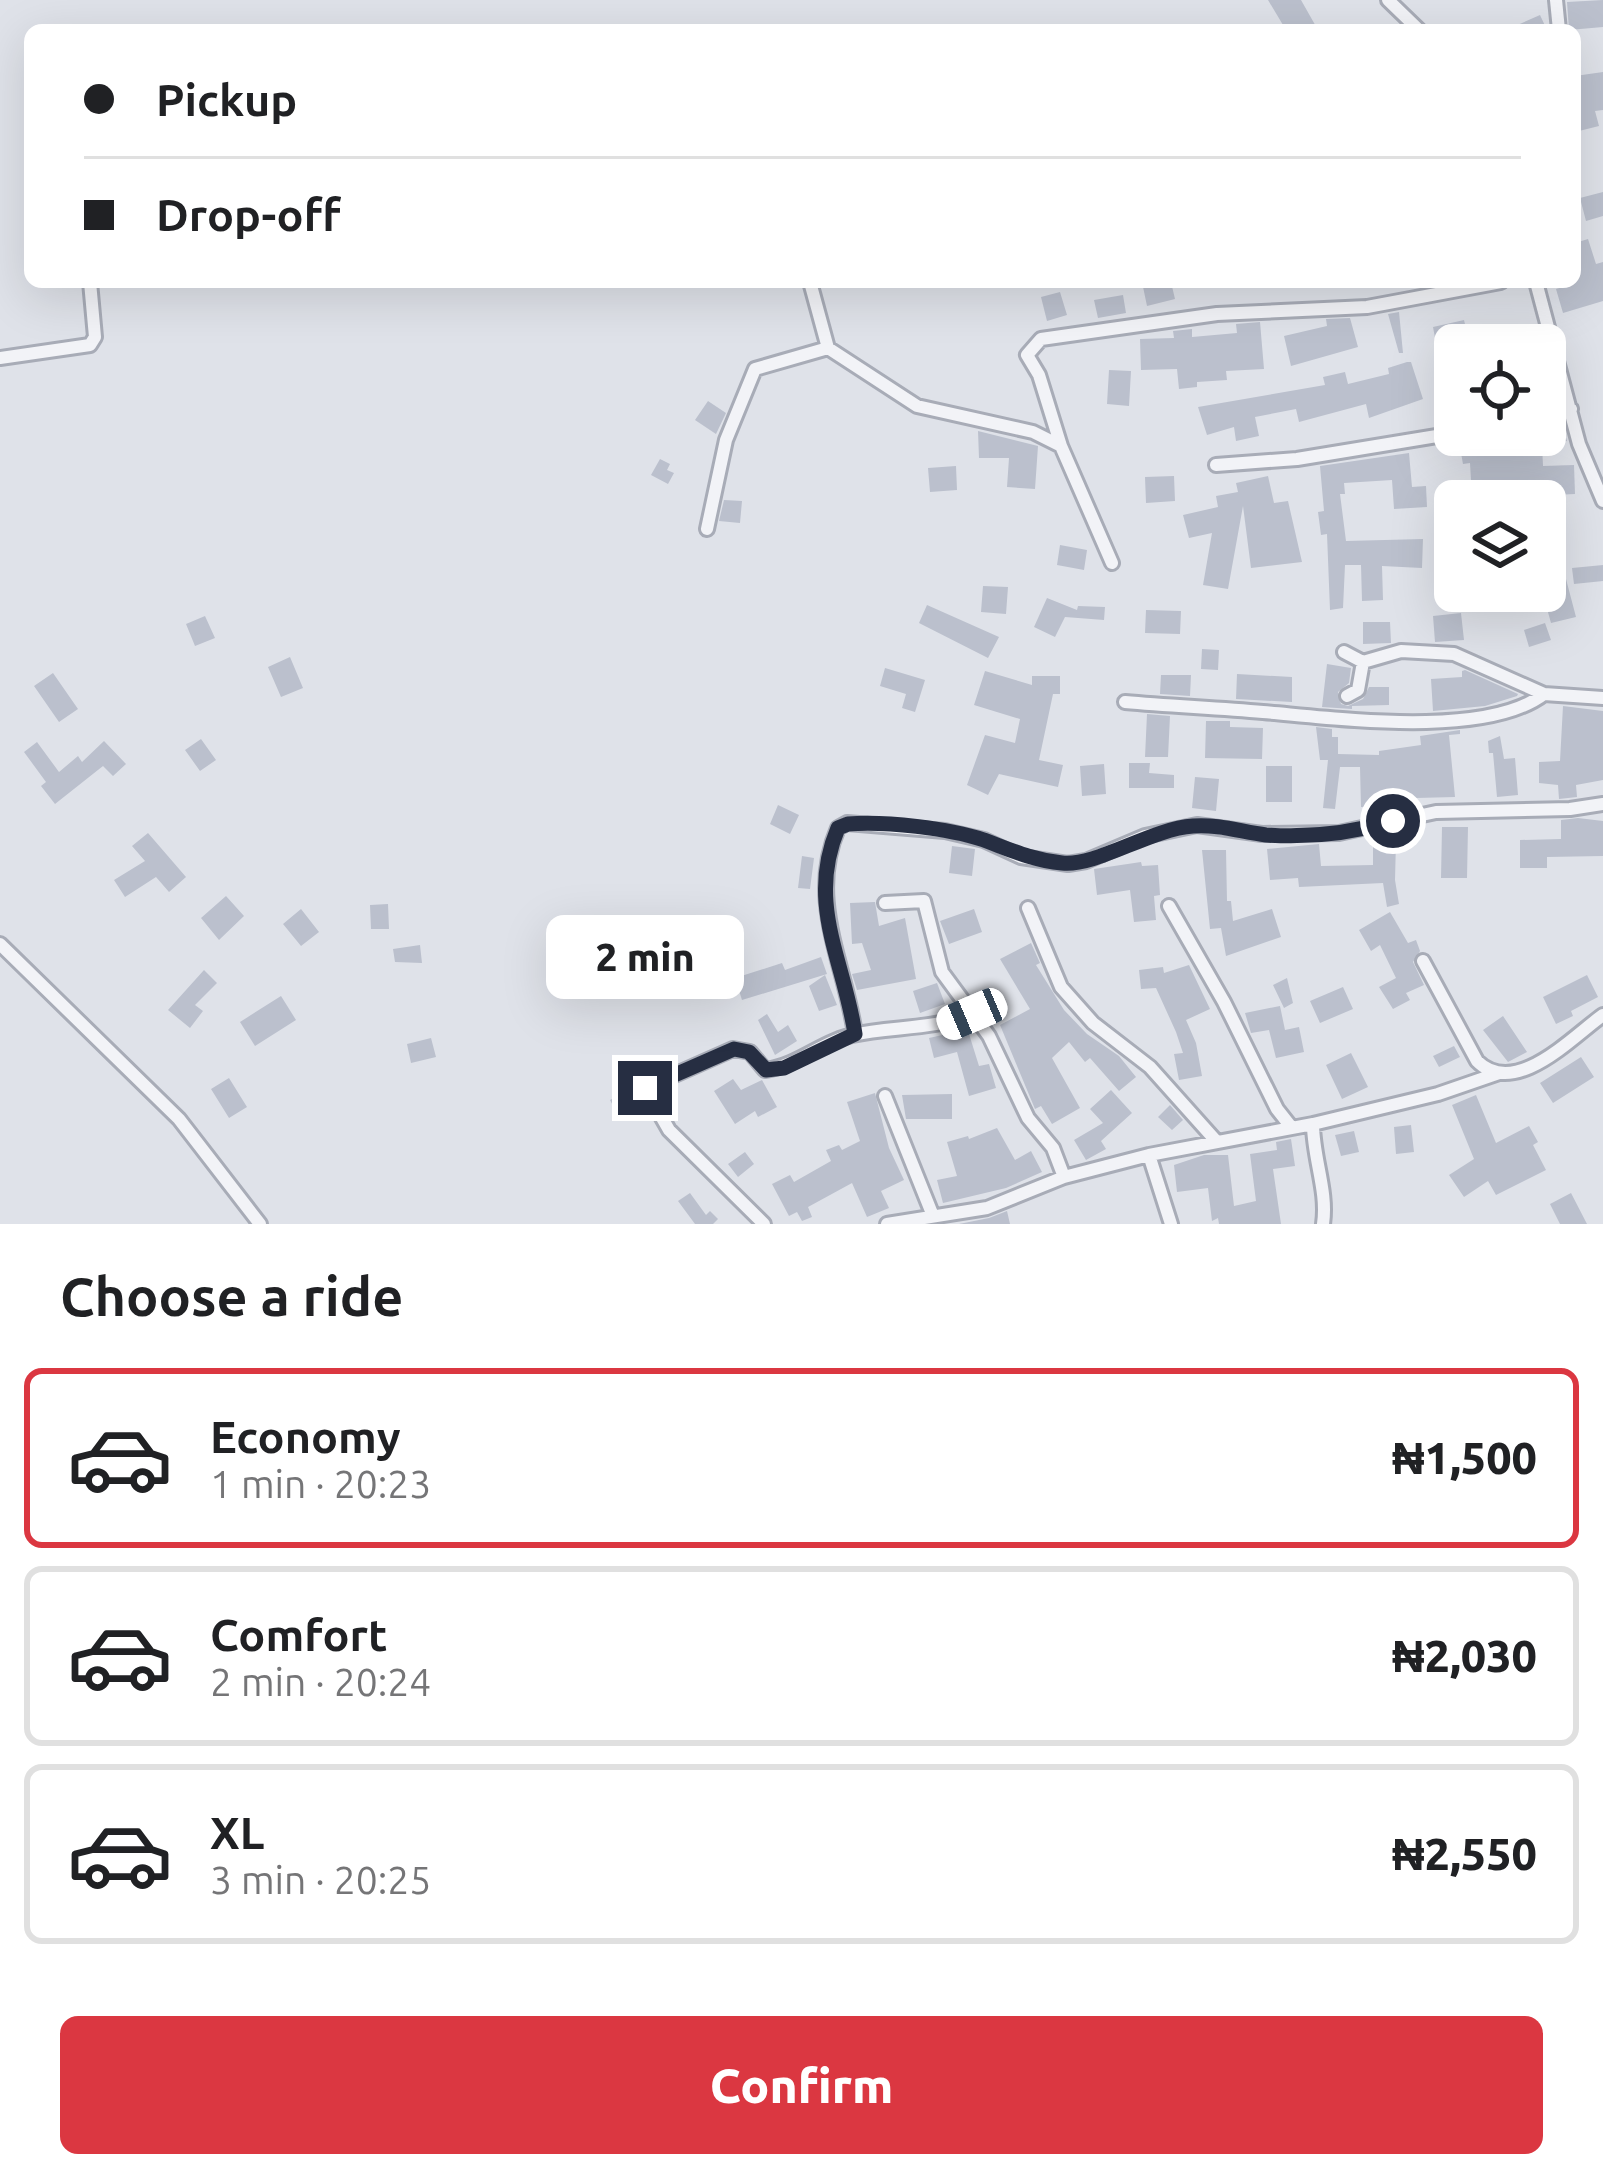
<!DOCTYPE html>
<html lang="en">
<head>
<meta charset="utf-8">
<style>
  body { margin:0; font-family:Ubuntu,sans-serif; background:#f6f6f6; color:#202124; height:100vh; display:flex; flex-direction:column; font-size:45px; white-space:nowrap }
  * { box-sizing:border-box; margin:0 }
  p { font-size:39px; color:#757577 }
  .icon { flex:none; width:66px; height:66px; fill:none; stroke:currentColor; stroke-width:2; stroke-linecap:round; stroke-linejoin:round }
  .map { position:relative; height:1224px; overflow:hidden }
  .panel { display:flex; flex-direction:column; background:#fff; flex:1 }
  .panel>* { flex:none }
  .banner { position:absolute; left:24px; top:24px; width:1557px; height:264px; border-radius:18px; box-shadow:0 12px 48px #0002; display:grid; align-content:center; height:264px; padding:0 60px; background:#fff }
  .tools { position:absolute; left:1434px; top:324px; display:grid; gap:24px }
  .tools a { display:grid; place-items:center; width:132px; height:132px; border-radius:18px; background:#fff; box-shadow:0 12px 48px #0002; font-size:60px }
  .end { position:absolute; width:54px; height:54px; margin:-27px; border:15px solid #262e42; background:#fff; box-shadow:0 0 0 6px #fff }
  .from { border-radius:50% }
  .bubble { position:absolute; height:84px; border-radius:18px; background:#fff; box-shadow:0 12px 48px #0002; font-size:39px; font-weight:800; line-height:84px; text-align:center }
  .car { position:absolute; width:36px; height:72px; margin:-36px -18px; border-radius:15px; box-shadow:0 0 9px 3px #0007; background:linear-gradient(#fff 24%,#345 0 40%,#fff 0 76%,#345 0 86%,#fff 0) }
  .banner b { display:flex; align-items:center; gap:42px; height:114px; font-size:45px }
  .banner b+b { border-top:3px solid #e0e0e0 }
  .banner i { width:30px; height:30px; background:#202124 }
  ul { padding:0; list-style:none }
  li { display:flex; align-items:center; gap:36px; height:180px; margin:0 24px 18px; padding:0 36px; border:6px solid #e0e0e0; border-radius:18px }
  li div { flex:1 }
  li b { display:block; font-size:45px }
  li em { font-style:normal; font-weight:800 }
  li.active { border-color:#db3741 }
  li>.icon { width:108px; height:108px; stroke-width:1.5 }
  h2 { padding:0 60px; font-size:54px; line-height:144px }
  .primary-button { display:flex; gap:24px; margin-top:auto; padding:24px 60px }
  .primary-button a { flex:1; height:138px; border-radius:18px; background:#db3741; color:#fff; font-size:48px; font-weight:800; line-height:138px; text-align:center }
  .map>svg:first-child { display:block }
</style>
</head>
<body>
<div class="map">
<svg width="1603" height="1224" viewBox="0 0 1603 1224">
  <rect width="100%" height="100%" fill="#dfe2e9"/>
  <path fill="#bbc0cd" d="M 1268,0 L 1301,0 L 1318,30 L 1286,30 Z
    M 1603,0 L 1603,27 L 1569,30 L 1567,2 Z
    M 1540,15 L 1547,30 L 1506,30 Z
    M 1603,72 L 1603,110 L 1595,111 L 1599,126 L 1575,132 L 1575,76 Z
    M 1603,192 L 1603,216 L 1586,221 L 1580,198 Z
    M 1588,239 L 1596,264 L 1603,262 L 1603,301 L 1563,313 L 1556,289 L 1575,283 L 1575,243 Z
    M 1142,282 L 1171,282 L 1175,299 L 1147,306 Z
    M 1060,292 L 1067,315 L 1047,321 L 1041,297 Z
    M 1123,295 L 1126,313 L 1098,318 L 1094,300 Z
    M 1399,312 L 1403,353 L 1399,353 L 1388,314 Z
    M 1350,318 L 1358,347 L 1291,366 L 1284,336 L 1327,326 L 1326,319 Z
    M 1464,320 L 1469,341 L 1436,343 L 1433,327 Z
    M 1260,322 L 1264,369 L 1226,371 L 1227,380 L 1197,382 L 1197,387 L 1179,389 L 1177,369 L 1141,370 L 1140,339 L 1174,338 L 1173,331 L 1192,329 L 1192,337 L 1237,333 L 1236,324 Z
    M 1407,362 L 1411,362 L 1423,399 L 1369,418 L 1366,404 L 1299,422 L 1296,409 L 1255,417 L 1259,436 L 1236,441 L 1234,427 L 1207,435 L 1198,407 L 1325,385 L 1323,377 L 1345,372 L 1348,384 L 1389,374 L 1388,368 Z
    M 1109,370 L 1131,371 L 1129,406 L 1107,404 Z
    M 708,401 L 726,413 L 716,434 L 695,420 Z
    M 1563,426 L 1567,441 L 1542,445 L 1543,466 L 1574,465 L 1575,494 L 1555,495 L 1556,532 L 1560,532 L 1561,556 L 1545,556 L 1545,490 L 1519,490 L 1520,496 L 1508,498 L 1472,498 L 1470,463 L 1463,464 L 1459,442 L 1500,435 L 1552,435 L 1550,428 Z
    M 978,431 L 1038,446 L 1035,489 L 1007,487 L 1009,458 L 979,458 Z
    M 1409,453 L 1412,487 L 1426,486 L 1427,507 L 1394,509 L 1392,480 L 1344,483 L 1345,494 L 1340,494 L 1346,541 L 1423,539 L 1422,568 L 1382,566 L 1383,600 L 1362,601 L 1361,565 L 1345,565 L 1343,608 L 1330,610 L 1327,534 L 1321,535 L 1318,512 L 1324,511 L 1320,466 Z
    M 660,459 L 670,464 L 667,470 L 674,473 L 668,484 L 651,475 Z
    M 956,466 L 957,490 L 930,492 L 928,468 Z
    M 1174,476 L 1175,501 L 1146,503 L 1145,477 Z
    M 1268,476 L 1274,503 L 1288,501 L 1302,562 L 1251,568 L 1243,506 L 1228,589 L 1203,585 L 1212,533 L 1189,538 L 1183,515 L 1218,507 L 1216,496 L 1238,492 L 1236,483 Z
    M 724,500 L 742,501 L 740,523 L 719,521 Z
    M 1060,545 L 1087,550 L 1084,570 L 1057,565 Z
    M 1603,565 L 1603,581 L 1574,584 L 1572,568 Z
    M 1566,579 L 1576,617 L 1551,623 L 1546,605 L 1559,602 L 1554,582 Z
    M 983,586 L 1008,587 L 1006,614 L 981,612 Z
    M 1047,598 L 1077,610 L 1078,606 L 1105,607 L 1104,620 L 1065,617 L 1055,637 L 1034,627 Z
    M 927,605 L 999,637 L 988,658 L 919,623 Z
    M 1146,610 L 1181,611 L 1180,634 L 1145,633 Z
    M 1461,613 L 1464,640 L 1435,642 L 1433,616 Z
    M 205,616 L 215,638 L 195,646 L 186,624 Z
    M 1363,622 L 1390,622 L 1391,643 L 1363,644 Z
    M 1545,623 L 1551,640 L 1529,647 L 1524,630 Z
    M 1202,649 L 1219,650 L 1218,670 L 1201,669 Z
    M 290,657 L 303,688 L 281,697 L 268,667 Z
    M 1327,664 L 1351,668 L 1349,683 L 1338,692 L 1341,704 L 1348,706 L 1363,699 L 1369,687 L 1389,687 L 1389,705 L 1352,706 L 1352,709 L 1322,707 Z
    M 885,668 L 925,680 L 915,712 L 902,708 L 906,694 L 880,686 Z
    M 1465,670 L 1518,694 L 1517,696 L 1485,706 L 1433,711 L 1431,679 L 1462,677 L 1462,671 Z
    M 985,671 L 1032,685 L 1032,676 L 1060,676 L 1060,694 L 1053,694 L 1039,760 L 1063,765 L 1058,787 L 999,774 L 988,795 L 967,785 L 985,735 L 1015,743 L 1020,719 L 974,705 Z
    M 53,673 L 78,709 L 59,722 L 34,686 Z
    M 1237,674 L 1292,677 L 1292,702 L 1236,699 Z
    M 1161,675 L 1191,675 L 1190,696 L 1160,694 Z
    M 1563,706 L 1603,711 L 1603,780 L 1576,785 L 1577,797 L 1559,799 L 1558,785 L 1539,783 L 1539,762 L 1560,761 Z
    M 1147,714 L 1170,716 L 1168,757 L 1145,757 Z
    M 1206,721 L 1230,721 L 1230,727 L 1263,728 L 1262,759 L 1205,758 Z
    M 1316,727 L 1332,729 L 1332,737 L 1338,737 L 1338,754 L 1379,755 L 1379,751 L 1421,745 L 1420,736 L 1460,730 L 1460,734 L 1449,735 L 1455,797 L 1377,799 L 1377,807 L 1361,807 L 1360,767 L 1340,767 L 1335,809 L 1323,808 L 1328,760 L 1320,760 Z
    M 1500,736 L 1504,759 L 1515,758 L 1518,795 L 1497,797 L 1493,753 L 1489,753 L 1488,741 Z
    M 201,739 L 216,760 L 200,771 L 185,750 Z
    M 104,741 L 126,764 L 113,776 L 103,766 L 55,804 L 41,786 L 46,782 L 24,752 L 37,742 L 59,772 L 78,756 L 82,762 Z
    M 1129,763 L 1150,763 L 1149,773 L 1174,775 L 1174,788 L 1129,788 Z
    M 1104,764 L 1106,794 L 1082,796 L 1080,766 Z
    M 1266,766 L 1292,766 L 1292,802 L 1266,802 Z
    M 1195,777 L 1219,779 L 1216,811 L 1192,808 Z
    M 778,805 L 799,815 L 790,834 L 770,824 Z
    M 1578,818 L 1603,821 L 1603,856 L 1547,857 L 1547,868 L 1520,868 L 1520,840 L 1561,839 L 1561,820 Z
    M 1442,827 L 1468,827 L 1467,878 L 1441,878 Z
    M 148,833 L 186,877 L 169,892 L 156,877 L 125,897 L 114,880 L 145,861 L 132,846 Z
    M 1373,840 L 1396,841 L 1395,880 L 1399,904 L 1387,907 L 1383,883 L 1299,887 L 1298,878 L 1270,880 L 1267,849 L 1319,844 L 1321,866 L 1373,865 Z
    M 952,846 L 975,849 L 972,876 L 949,873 Z
    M 1202,850 L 1226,850 L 1227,901 L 1231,901 L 1233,921 L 1272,909 L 1281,937 L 1226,956 L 1221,928 L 1210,929 Z
    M 802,856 L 814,858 L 810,889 L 798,888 Z
    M 1141,862 L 1142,866 L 1158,865 L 1160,895 L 1154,896 L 1156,920 L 1134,922 L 1130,890 L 1097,895 L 1094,869 Z
    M 226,896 L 244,916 L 219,940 L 201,918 Z
    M 875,902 L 879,926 L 905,918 L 916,979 L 857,990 L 852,974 L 871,970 L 862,943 L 852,944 L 850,903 Z
    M 388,904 L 389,929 L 371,929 L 370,905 Z
    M 301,909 L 319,932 L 301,946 L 283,924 Z
    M 974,909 L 982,932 L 949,944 L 940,921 Z
    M 1390,912 L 1408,943 L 1416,940 L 1420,951 L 1413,962 L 1424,985 L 1406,993 L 1410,1000 L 1393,1009 L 1379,987 L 1396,978 L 1380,945 L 1371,951 L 1359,930 Z
    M 1031,943 L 1040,963 L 1036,965 L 1064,1010 L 1087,1034 L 1119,1056 L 1136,1077 L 1119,1091 L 1090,1058 L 1085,1062 L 1069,1042 L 1052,1058 L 1080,1108 L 1052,1124 L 1041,1106 L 1035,1109 L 1000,1025 L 1030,1009 L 1000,959 Z
    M 420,945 L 422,963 L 395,962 L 393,949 Z
    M 821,957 L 827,974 L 742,1000 L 735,978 L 782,963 L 785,970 Z
    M 1189,965 L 1210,1009 L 1186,1020 L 1196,1043 L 1202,1076 L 1179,1080 L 1174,1054 L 1183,1053 L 1176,1032 L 1156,988 L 1141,989 L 1139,970 L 1163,967 L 1164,973 Z
    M 204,970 L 217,983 L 195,1005 L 203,1011 L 190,1028 L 168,1010 Z
    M 825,975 L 837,1005 L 819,1011 L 809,986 Z
    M 1587,975 L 1598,997 L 1571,1011 L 1573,1016 L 1556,1024 L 1543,997 Z
    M 1287,978 L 1293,1003 L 1284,1008 L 1273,985 Z
    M 937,983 L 945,1004 L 920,1013 L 913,991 Z
    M 1343,987 L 1353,1009 L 1320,1023 L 1310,1001 Z
    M 281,996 L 296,1020 L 255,1046 L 240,1022 Z
    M 1280,1006 L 1285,1030 L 1299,1027 L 1304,1052 L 1276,1058 L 1269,1030 L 1251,1033 L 1245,1013 Z
    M 767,1014 L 778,1032 L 788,1025 L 797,1041 L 775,1055 L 758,1020 Z
    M 1503,1016 L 1527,1052 L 1508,1062 L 1483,1030 Z
    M 947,1034 L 949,1040 L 969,1034 L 979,1066 L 989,1064 L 996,1088 L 969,1096 L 957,1052 L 934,1058 L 929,1038 Z
    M 431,1038 L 436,1057 L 411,1063 L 407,1044 Z
    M 1454,1046 L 1460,1057 L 1439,1067 L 1433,1056 Z
    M 1351,1053 L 1368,1087 L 1342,1099 L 1326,1065 Z
    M 1581,1057 L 1594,1077 L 1553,1103 L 1540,1083 Z
    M 229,1078 L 247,1107 L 229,1118 L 211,1089 Z
    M 733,1079 L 741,1090 L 762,1080 L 777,1107 L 758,1117 L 755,1111 L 735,1124 L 714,1091 Z
    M 629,1090 L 639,1109 L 620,1119 L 610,1100 Z
    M 1111,1090 L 1132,1113 L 1101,1141 L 1106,1149 L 1086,1160 L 1074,1140 L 1103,1123 L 1090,1109 Z
    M 875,1093 L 889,1148 L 904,1180 L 881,1191 L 889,1208 L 867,1217 L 852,1183 L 808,1207 L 812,1217 L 802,1221 L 797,1212 L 789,1216 L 772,1184 L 790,1175 L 794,1182 L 831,1161 L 826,1150 L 839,1145 L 842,1150 L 860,1141 L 847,1102 Z
    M 952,1094 L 952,1119 L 906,1119 L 902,1095 Z
    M 1476,1095 L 1496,1143 L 1529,1126 L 1538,1142 L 1533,1145 L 1546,1170 L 1496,1195 L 1488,1181 L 1464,1197 L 1449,1175 L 1474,1159 L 1452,1105 Z
    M 1170,1105 L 1183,1120 L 1172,1130 L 1158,1117 Z
    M 1411,1125 L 1414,1152 L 1396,1154 L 1394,1127 Z
    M 997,1128 L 1015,1160 L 1031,1151 L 1042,1172 L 1006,1188 L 943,1203 L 937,1180 L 957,1176 L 947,1142 L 968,1136 L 969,1139 Z
    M 1354,1131 L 1359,1152 L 1341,1156 L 1335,1135 Z
    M 1291,1139 L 1295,1166 L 1273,1169 L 1281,1224 L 1219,1224 L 1218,1218 L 1212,1221 L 1208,1188 L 1177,1192 L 1174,1165 L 1204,1155 L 1228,1155 L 1234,1206 L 1256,1201 L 1250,1154 L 1277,1150 L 1276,1142 Z
    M 745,1152 L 754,1164 L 738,1177 L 728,1164 Z
    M 690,1193 L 706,1215 L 710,1211 L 718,1219 L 713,1224 L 695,1224 L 678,1201 Z
    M 1571,1193 L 1587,1224 L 1560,1224 L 1550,1204 Z
    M 1007,1211 L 1010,1224 L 959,1224 L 989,1218 Z"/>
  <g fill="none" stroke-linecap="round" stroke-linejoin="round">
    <g stroke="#a8acb7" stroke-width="18">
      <path id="street" d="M 1388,0 L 1419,30
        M 1556,0 L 1559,30
        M 810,282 L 828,348
        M 1536,282 L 1579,444 L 1603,501
        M 0,358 L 90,345 L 95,337 L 90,282
        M 1545,416 L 1571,409
        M 1061,446 L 1039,375 L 1027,355 L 1041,339 L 1217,314 L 1367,307 L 1501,282
        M 1216,465 L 1297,459 L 1455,433
        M 707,529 L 726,440 L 755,369 L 828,348 L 917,406 L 1033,432 L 1061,446 L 1112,563
        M 1344,652 L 1363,662 L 1401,651 L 1454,654 L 1544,694 L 1603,698
        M 1347,696 L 1358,690 L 1363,662
        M 1125,702 C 1171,706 1217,708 1263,712 C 1334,718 1485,739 1544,694
        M 885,903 L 924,901 L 942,972 L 989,1036 L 1028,1118 L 1053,1148 L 1064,1177
        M 1169,906 L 1224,1002 L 1277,1109 L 1292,1128
        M 1028,908 L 1061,987 L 1093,1023 L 1150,1067 L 1217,1142
        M 0,944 L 179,1119 L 260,1224
        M 1423,961 L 1477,1061 C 1515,1099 1572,1037 1603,1015
        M 855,1034 C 845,963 807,900 838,828 L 847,823 L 945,831 L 984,840 L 1021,857 L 1068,864 L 1086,861 L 1145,836 L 1197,825 L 1262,834 L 1339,833 L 1436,812 L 1570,809 L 1603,804
        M 885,1096 L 933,1216
        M 1149,1155 L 1171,1224
        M 764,1224 L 669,1130 L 645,1088 L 733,1049 L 750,1052 L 765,1070 C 798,1066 821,1042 852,1035 C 893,1026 932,1030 972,1014
        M 887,1224 L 987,1208 L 1064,1177 L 1149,1155 L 1313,1124
        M 1323,1224 C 1328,1191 1313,1158 1313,1124 L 1438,1094 L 1499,1073"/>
    </g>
    <use href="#street" stroke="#f2f3f7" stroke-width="12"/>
  </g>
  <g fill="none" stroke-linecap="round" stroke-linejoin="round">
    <path stroke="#262e42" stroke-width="15" d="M 645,1088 L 734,1049 L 749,1052 L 766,1070 L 784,1068 L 855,1034 C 844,960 806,904 838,828 L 848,824 C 885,821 948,828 984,840 C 1011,850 1032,860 1062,863 C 1096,867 1150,829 1193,826 C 1218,824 1242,832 1266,835 C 1309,838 1352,833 1393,821"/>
  </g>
</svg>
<div class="tools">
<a><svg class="icon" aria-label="locate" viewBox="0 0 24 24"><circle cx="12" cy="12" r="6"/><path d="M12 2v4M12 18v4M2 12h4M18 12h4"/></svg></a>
<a><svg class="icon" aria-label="layers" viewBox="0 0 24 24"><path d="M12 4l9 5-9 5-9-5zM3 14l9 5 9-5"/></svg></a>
</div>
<i class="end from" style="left:1393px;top:821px"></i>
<i class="end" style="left:645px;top:1088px"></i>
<div class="bubble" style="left:546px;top:915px;width:198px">2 min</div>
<i class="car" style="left:972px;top:1014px;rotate:247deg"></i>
<div class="banner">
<b><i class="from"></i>Pickup</b>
<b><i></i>Drop-off</b>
</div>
</div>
<section class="panel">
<h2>Choose a ride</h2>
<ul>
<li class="active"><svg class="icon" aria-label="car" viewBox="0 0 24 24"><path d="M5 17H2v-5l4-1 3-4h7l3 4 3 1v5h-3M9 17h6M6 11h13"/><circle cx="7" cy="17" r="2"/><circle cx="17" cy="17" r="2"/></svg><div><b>Economy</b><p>1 min · 20:23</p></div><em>₦1,500</em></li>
<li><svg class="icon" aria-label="car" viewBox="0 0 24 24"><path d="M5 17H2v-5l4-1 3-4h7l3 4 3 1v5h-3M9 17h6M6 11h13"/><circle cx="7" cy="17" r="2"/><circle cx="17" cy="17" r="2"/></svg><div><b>Comfort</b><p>2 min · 20:24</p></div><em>₦2,030</em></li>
<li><svg class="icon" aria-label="car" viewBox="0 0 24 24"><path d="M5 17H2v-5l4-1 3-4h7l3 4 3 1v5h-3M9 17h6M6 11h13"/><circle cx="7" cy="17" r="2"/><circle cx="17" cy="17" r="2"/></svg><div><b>XL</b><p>3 min · 20:25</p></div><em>₦2,550</em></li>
</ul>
<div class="primary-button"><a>Confirm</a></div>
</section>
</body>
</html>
